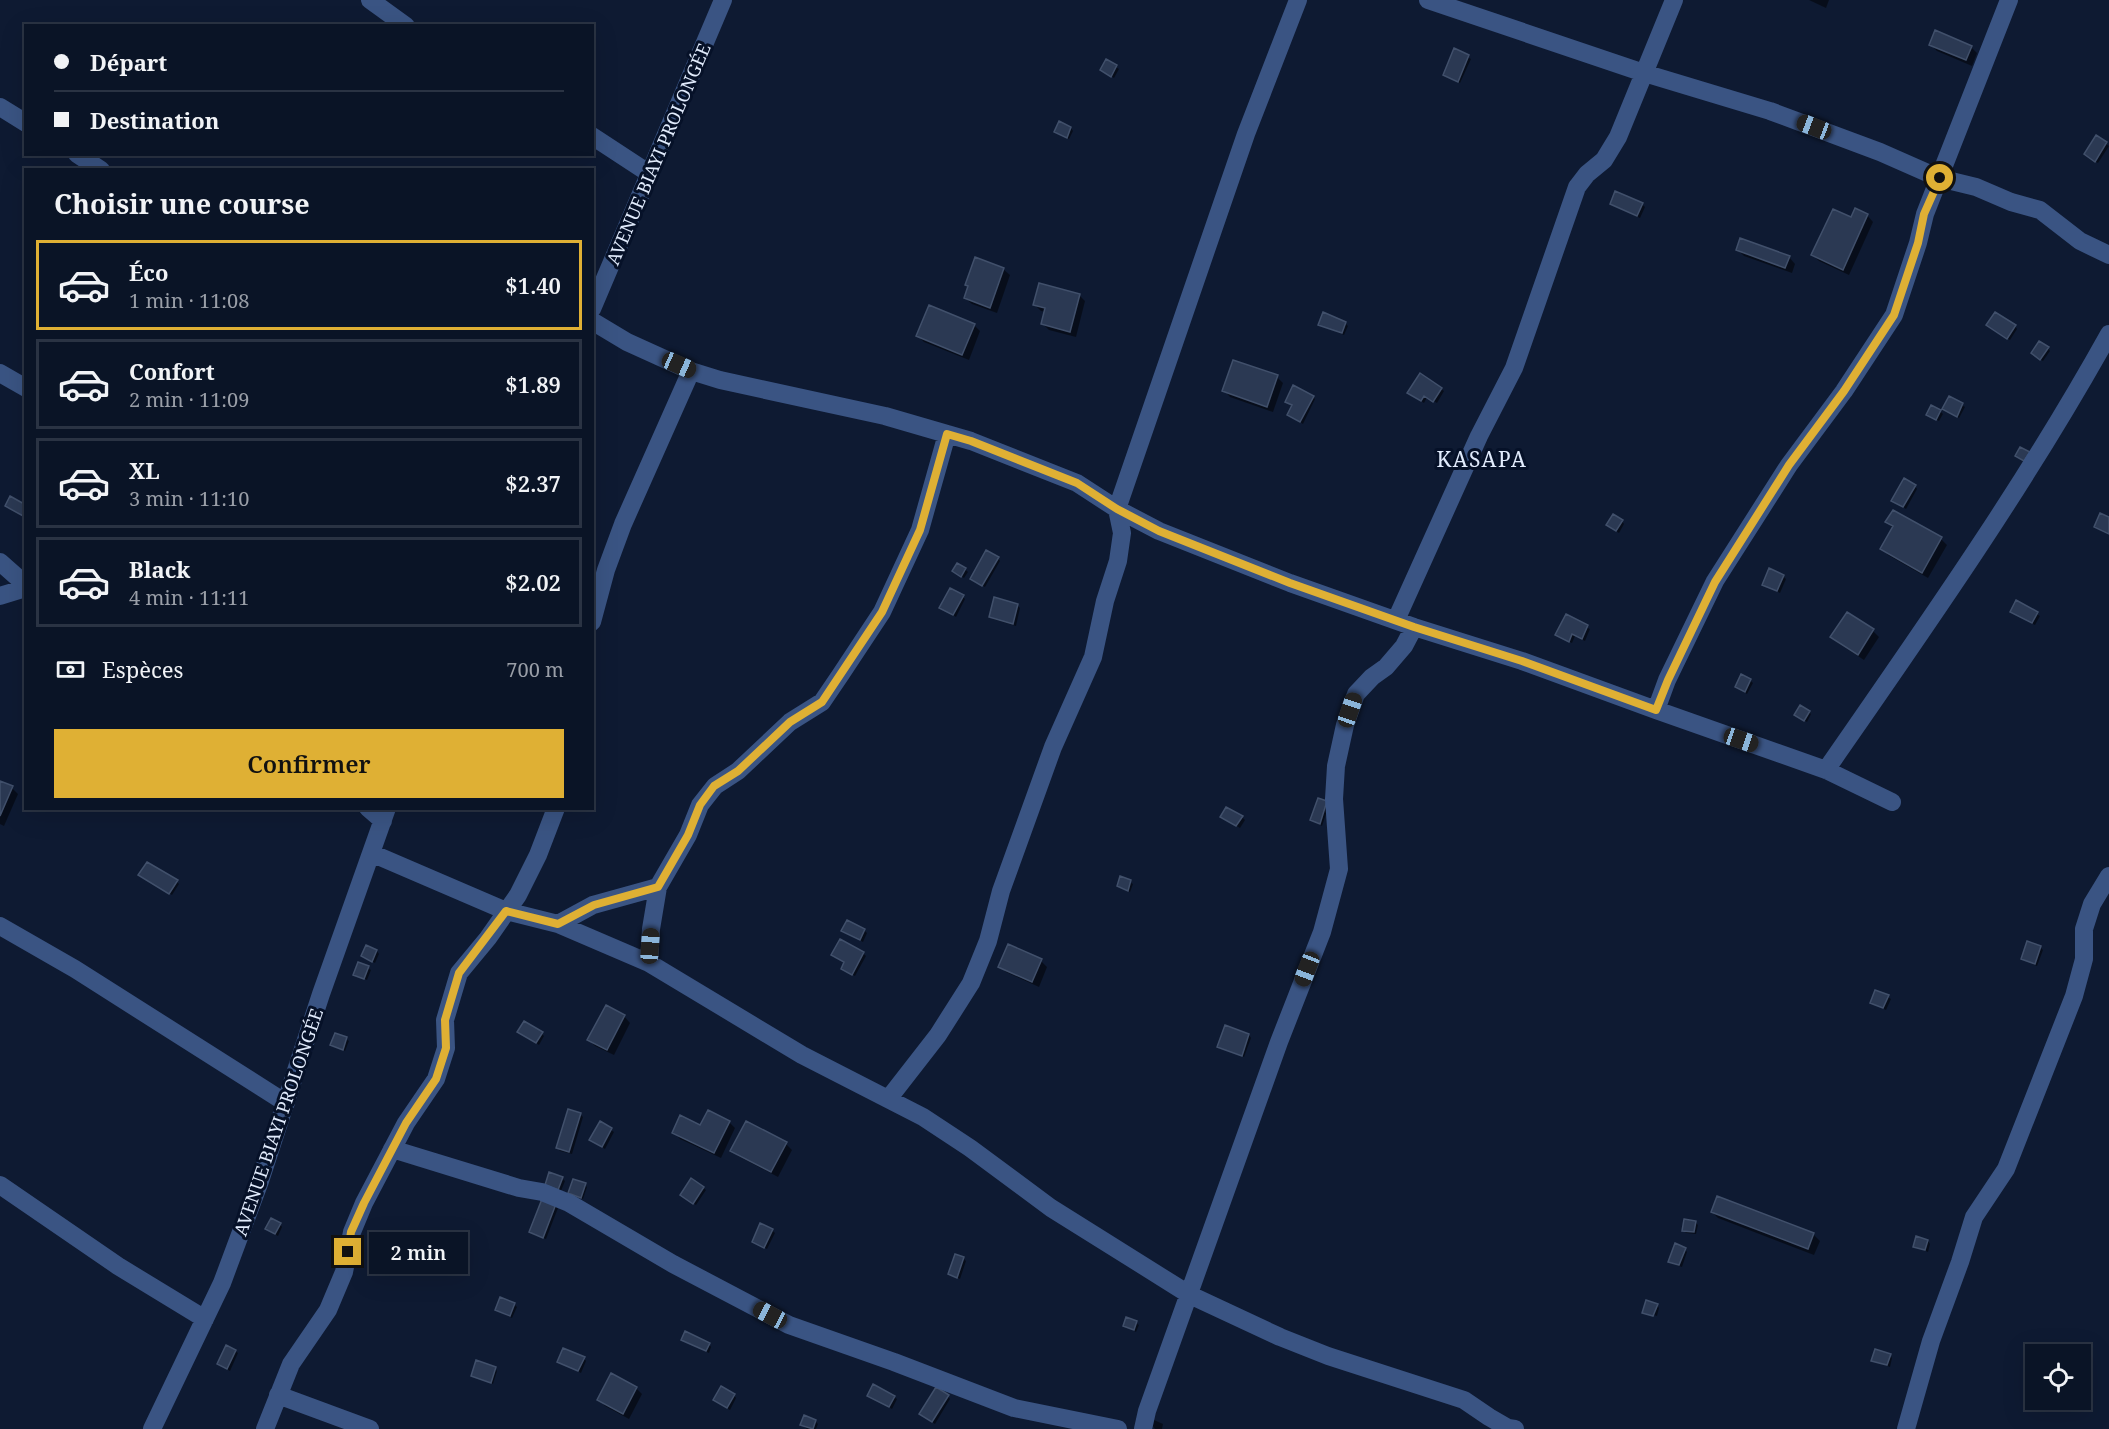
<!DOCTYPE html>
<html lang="fr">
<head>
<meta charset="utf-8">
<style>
  body { margin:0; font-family:"Noto Serif",serif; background:#182132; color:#f1f3f6; height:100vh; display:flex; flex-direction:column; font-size:22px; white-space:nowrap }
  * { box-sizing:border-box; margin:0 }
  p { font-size:20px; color:#999ea7 }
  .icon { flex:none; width:33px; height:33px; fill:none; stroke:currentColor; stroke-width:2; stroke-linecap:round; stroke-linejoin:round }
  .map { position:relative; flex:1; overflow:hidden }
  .panel { position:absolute; left:24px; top:168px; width:570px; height:642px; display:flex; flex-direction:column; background:#0a1426; border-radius:0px; box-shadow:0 6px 24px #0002,0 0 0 2px #2a3343 }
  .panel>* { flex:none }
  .banner { position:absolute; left:24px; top:24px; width:570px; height:132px; border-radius:0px; box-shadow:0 6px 24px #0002,0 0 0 2px #2a3343; display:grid; align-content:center; height:132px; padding:0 30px; background:#0a1426 }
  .tools { position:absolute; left:2025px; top:1344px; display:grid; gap:12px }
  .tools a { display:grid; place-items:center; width:66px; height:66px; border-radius:0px; background:#0a1426; box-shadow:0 6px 24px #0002,0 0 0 2px #2a3343; font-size:30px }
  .end { position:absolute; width:27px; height:27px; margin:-14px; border:8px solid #dfb034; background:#111; box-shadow:0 0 0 3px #111 }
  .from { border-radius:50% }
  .bubble { position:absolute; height:42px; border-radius:0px; background:#0a1426; box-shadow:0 6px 24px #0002,0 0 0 2px #2a3343; font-size:20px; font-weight:600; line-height:42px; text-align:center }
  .car { position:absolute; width:18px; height:36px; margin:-18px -9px; border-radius:8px; box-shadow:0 0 4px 2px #0007; background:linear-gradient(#222 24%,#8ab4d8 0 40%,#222 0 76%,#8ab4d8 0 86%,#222 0) }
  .banner b { display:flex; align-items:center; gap:21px; height:57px; font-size:22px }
  .banner b+b { border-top:2px solid #2a3343 }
  .banner i { width:15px; height:15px; background:#f1f3f6 }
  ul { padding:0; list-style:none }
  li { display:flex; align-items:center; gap:18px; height:90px; margin:0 12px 9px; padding:0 18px; border:3px solid #2a3343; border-radius:0px }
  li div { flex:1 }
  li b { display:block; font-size:22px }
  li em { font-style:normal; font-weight:600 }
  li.on { border-color:#dfb034 }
  li>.icon { width:54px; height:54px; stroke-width:1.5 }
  h2 { padding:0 30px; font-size:27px; line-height:72px }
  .pay { display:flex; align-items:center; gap:15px; height:66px; padding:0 30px; font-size:22px }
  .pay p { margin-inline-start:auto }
  .primary-button { display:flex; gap:12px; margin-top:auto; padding:12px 30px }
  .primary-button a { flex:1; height:69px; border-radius:0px; background:#dfb034; color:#111; font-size:24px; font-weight:600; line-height:69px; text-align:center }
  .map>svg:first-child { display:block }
</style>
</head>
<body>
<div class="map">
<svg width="2109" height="1429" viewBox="0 0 2109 1429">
  <rect width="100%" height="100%" fill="#0e1a32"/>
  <path fill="#0007" d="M 1809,0 L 1829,0 L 1826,8 Z
    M 1930,44 L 1971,47 L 1977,53 L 1972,66 L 1937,51 Z
    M 1455,50 L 1471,59 L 1460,83 L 1444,74 Z
    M 1107,61 L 1119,69 L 1114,78 L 1102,70 Z
    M 1071,128 L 1073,131 L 1069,139 L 1056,132 Z
    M 2106,144 L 2109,146 L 2098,163 L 2088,157 Z
    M 1611,204 L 1642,204 L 1645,207 L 1640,218 Z
    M 1867,215 L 1873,222 L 1849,275 L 1819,261 L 1813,255 L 1851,219 Z
    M 1737,249 L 1789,257 L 1795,264 L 1792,273 L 1744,256 Z
    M 1003,269 L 1010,275 L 997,313 L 972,304 L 965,298 Z
    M 1079,295 L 1085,301 L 1076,337 L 1049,330 L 1043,324 L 1046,312 L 1041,311 L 1035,305 Z
    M 1345,323 L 1348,326 L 1344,335 L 1320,324 Z
    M 974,325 L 980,331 L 969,360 L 924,342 L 918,336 Z
    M 2015,326 L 2017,329 L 2010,340 L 1991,327 Z
    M 2048,348 L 2050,351 L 2043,361 L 2035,356 Z
    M 1277,377 L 1283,383 L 1273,412 L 1230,397 L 1224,390 Z
    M 1441,389 L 1444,391 L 1437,403 L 1427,397 L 1424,403 L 1412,395 Z
    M 1313,397 L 1315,399 L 1303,424 L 1289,415 L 1293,406 L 1286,401 Z
    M 1962,405 L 1965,407 L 1959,418 L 1947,411 Z
    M 1940,411 L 1943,414 L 1939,421 L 1927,414 Z
    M 1915,486 L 1917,489 L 1906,509 L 1896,503 Z
    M 1622,521 L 1624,524 L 1619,533 L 1610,527 Z
    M 1887,522 L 1941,539 L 1947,545 L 1928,578 L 1888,555 L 1882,548 L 1893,528 Z
    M 998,558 L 1000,561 L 985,587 L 974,581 Z
    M 965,569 L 968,572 L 964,578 L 957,574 Z
    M 1783,576 L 1786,579 L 1780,593 L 1764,584 Z
    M 963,597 L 965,599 L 956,617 L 941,608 Z
    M 2017,602 L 2040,616 L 2035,625 L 2014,614 Z
    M 1017,605 L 1020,608 L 1016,626 L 993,619 L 990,617 Z
    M 1847,614 L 1873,631 L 1879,637 L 1864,660 L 1838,643 L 1832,637 Z
    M 1566,616 L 1590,629 L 1585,641 L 1575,636 L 1572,643 L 1559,637 Z
    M 1750,680 L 1753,683 L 1747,694 L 1737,687 Z
    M 1809,712 L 1811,714 L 1807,722 L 1799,717 Z
    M 0,782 L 12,788 L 18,794 L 4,826 L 0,824 Z
    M 1319,800 L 1329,805 L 1322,826 L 1312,820 Z
    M 1242,817 L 1245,820 L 1240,828 L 1225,819 Z
    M 143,877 L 177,882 L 179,884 L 172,895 Z
    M 1121,878 L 1133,884 L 1130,892 L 1118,886 Z
    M 864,930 L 867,933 L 863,942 L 843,931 Z
    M 2040,947 L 2043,950 L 2037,966 L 2022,959 Z
    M 377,951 L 379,954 L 375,963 L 362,956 Z
    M 863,953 L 866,956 L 855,976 L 846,971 L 846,963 L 833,955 Z
    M 1041,961 L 1047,967 L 1039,987 L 1006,972 L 999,966 Z
    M 368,968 L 371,970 L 367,980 L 355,974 Z
    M 1888,997 L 1891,999 L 1886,1010 L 1872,1003 Z
    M 606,1007 L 624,1016 L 630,1023 L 614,1055 L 595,1046 L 589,1040 Z
    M 522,1034 L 542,1034 L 544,1036 L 539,1045 Z
    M 1249,1035 L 1251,1038 L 1244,1057 L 1219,1046 Z
    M 346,1039 L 349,1041 L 345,1051 L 332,1045 Z
    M 580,1114 L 583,1117 L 572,1154 L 560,1151 L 558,1148 Z
    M 729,1122 L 735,1128 L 721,1158 L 680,1139 L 674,1132 Z
    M 601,1123 L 614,1132 L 605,1149 L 594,1142 Z
    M 786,1144 L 792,1150 L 778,1177 L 738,1156 L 732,1150 Z
    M 562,1178 L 565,1181 L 561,1191 L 549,1187 Z
    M 692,1180 L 706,1190 L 696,1205 L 684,1197 Z
    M 585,1185 L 587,1187 L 583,1199 L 570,1193 Z
    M 1718,1198 L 1814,1235 L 1820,1241 L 1814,1255 L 1718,1218 L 1712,1212 Z
    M 555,1206 L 558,1208 L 546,1239 L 534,1235 L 531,1232 Z
    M 1695,1222 L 1698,1225 L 1696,1234 L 1686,1233 L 1683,1230 Z
    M 280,1224 L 282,1227 L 278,1236 L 269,1231 Z
    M 772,1230 L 775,1233 L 767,1249 L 753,1241 Z
    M 1928,1241 L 1930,1244 L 1928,1252 L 1914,1246 Z
    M 1685,1249 L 1687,1252 L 1682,1267 L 1673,1264 L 1670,1262 Z
    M 963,1258 L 966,1261 L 960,1279 L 950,1274 Z
    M 514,1304 L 517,1307 L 512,1318 L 496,1310 Z
    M 1657,1305 L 1659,1308 L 1657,1316 L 1645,1312 Z
    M 1136,1323 L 1139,1325 L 1136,1332 L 1125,1325 Z
    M 683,1339 L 709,1344 L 711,1347 L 709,1353 Z
    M 235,1351 L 238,1353 L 230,1371 L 219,1364 Z
    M 1890,1355 L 1892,1358 L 1890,1367 L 1873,1360 Z
    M 584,1358 L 586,1361 L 581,1373 L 559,1361 Z
    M 495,1368 L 497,1371 L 493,1384 L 472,1375 Z
    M 636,1388 L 642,1394 L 629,1419 L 605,1406 L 599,1399 Z
    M 734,1395 L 736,1398 L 730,1410 L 715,1400 Z
    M 869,1396 L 894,1397 L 897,1399 L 892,1409 Z
    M 948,1396 L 950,1399 L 935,1424 L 924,1417 Z
    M 1154,1420 L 1163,1424 L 1162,1429 L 1155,1429 L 1153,1426 Z
    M 815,1421 L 818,1424 L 816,1429 L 807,1429 L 802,1425 Z"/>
  <path fill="#2b3953" stroke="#41506b" stroke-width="1.5" d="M 1935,30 L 1972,46 L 1966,60 L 1929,45 Z
    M 1454,48 L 1469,55 L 1458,82 L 1443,75 Z
    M 1106,59 L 1117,65 L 1111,77 L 1100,70 Z
    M 1059,121 L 1071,127 L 1067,138 L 1054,132 Z
    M 2096,135 L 2107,142 L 2095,162 L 2084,154 Z
    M 1615,191 L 1643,203 L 1637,216 L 1610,204 Z
    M 1855,208 L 1868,214 L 1843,270 L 1811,255 L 1833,209 L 1851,217 Z
    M 1740,238 L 1790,256 L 1785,268 L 1736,250 Z
    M 975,257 L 1004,268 L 990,308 L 964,298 L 968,286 L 965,285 Z
    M 1039,283 L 1080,294 L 1070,332 L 1041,324 L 1045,308 L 1033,305 Z
    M 929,305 L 975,324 L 962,355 L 916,336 Z
    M 1323,312 L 1346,322 L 1342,333 L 1318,325 Z
    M 1995,312 L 2016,325 L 2007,339 L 1986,325 Z
    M 2039,341 L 2049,347 L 2040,360 L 2031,353 Z
    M 1233,360 L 1278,375 L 1267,407 L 1222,391 Z
    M 1420,373 L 1442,388 L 1433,402 L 1424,396 L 1421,401 L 1407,393 Z
    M 1293,385 L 1314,396 L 1300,422 L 1287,415 L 1292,405 L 1285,402 Z
    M 1949,396 L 1963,403 L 1957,417 L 1942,409 Z
    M 1931,405 L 1941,410 L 1936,420 L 1926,415 Z
    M 2020,447 L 2030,452 L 2024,461 L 2015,456 Z
    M 1904,478 L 1916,485 L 1903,507 L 1891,501 Z
    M 10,496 L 26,505 L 25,517 L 5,506 Z
    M 1893,510 L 1942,537 L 1922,573 L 1880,549 L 1893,526 L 1885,522 Z
    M 2100,513 L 2109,517 L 2109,534 L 2094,527 Z
    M 1613,514 L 1623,520 L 1616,531 L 1606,525 Z
    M 986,550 L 999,557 L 982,586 L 970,579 Z
    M 957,563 L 966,568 L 961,577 L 952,571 Z
    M 1769,568 L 1784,575 L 1777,591 L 1762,585 Z
    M 950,588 L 964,595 L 953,615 L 939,608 Z
    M 994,597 L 1018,604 L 1013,624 L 989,617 Z
    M 2016,600 L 2038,612 L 2032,623 L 2010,612 Z
    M 1847,612 L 1874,629 L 1858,655 L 1830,637 Z
    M 1566,614 L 1588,625 L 1582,639 L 1572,634 L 1569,642 L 1555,635 Z
    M 1741,674 L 1751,679 L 1745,692 L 1735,687 Z
    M 1800,705 L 1810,711 L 1804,721 L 1794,715 Z
    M 0,781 L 13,786 L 0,816 Z
    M 1318,798 L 1327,801 L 1320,824 L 1310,820 Z
    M 1226,807 L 1243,816 L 1236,826 L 1220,817 Z
    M 147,862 L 178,880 L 169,894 L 138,875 Z
    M 1120,876 L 1131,880 L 1128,891 L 1117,886 Z
    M 847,920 L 865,929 L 860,940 L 841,931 Z
    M 840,939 L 864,952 L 852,975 L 841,969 L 844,962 L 831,955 Z
    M 2027,941 L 2041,946 L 2035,964 L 2021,959 Z
    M 1008,944 L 1042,959 L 1032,982 L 998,967 Z
    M 366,945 L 377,950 L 372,962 L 361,956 Z
    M 358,962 L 369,966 L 364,979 L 353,975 Z
    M 1875,990 L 1889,995 L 1883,1008 L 1870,1003 Z
    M 606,1005 L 625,1015 L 607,1050 L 587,1040 Z
    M 524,1021 L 543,1032 L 536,1043 L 517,1032 Z
    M 1225,1025 L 1249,1034 L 1242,1056 L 1217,1047 Z
    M 335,1033 L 347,1037 L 343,1050 L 330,1045 Z
    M 568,1109 L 581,1113 L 569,1152 L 556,1148 Z
    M 708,1110 L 730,1121 L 714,1153 L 672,1133 L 680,1115 L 700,1125 Z
    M 600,1121 L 612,1128 L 602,1147 L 589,1140 Z
    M 746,1121 L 787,1142 L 771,1172 L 730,1151 Z
    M 549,1172 L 563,1177 L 558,1190 L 545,1185 Z
    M 691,1178 L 704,1187 L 693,1204 L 680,1195 Z
    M 573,1179 L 586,1183 L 581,1198 L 568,1193 Z
    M 1717,1196 L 1814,1233 L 1808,1249 L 1711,1212 Z
    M 542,1199 L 556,1204 L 543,1238 L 529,1232 Z
    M 271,1218 L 281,1223 L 275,1234 L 265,1229 Z
    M 1684,1219 L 1696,1221 L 1694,1232 L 1682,1231 Z
    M 760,1223 L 773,1229 L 764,1248 L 752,1242 Z
    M 1916,1236 L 1928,1240 L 1925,1250 L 1913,1247 Z
    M 1675,1243 L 1686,1248 L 1679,1265 L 1668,1262 Z
    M 955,1254 L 964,1257 L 957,1278 L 948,1274 Z
    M 500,1297 L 515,1303 L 510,1316 L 495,1310 Z
    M 1646,1300 L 1658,1304 L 1653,1316 L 1642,1313 Z
    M 1126,1317 L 1137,1321 L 1134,1330 L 1123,1326 Z
    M 685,1331 L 710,1343 L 706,1351 L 681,1340 Z
    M 226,1345 L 236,1350 L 227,1369 L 217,1364 Z
    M 563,1348 L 585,1357 L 578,1371 L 557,1362 Z
    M 1875,1349 L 1891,1354 L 1887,1365 L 1871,1361 Z
    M 476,1360 L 496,1367 L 491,1383 L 471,1376 Z
    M 611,1373 L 637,1387 L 623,1414 L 597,1400 Z
    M 873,1384 L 895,1396 L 889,1407 L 867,1396 Z
    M 721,1386 L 735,1394 L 727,1408 L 713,1400 Z
    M 936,1387 L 949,1395 L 932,1422 L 919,1414 Z
    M 804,1415 L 816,1420 L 813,1429 L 800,1425 Z"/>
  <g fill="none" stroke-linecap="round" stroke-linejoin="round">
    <path stroke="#3a5483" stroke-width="18" d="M 370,0 L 406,26
      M 1428,0 L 1644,73 L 1770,111 L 1880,152 L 1939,178 L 1976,187 L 2011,202 L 2040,210 L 2080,241 L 2109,255
      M 0,107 L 26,123
      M 592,136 L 650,174
      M 77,154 L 101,170
      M 592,309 L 723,0
      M 592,321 L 627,342 L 691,371 L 720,380 L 885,416 L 971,441 L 1077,483 L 1117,509 L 1159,531 L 1290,583 L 1414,627 L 1522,661 L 1656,710 L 1826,770 L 1892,802
      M 0,373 L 26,388
      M 0,562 L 26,585
      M 0,596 L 26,588
      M 1396,620 L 1479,436 L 1514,368 L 1577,187 L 1587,174 L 1604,160 L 1618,137 L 1674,0
      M 592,622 L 606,570 L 623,524 L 691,371
      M 1656,710 L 1667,680 L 1715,581 L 1789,465 L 1844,391 L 1894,315 L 1918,243 L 1925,214 L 2009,0
      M 1826,770 C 1925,627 2024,487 2109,334
      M 368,808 L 383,821
      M 371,853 L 506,911 L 558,924 L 649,963 L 802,1055 L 923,1117 L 970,1148 L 1051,1208 L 1190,1295 L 1280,1337 L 1328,1356 L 1464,1400 L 1489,1417 L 1508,1428 L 1515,1429
      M 558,924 L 593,905 L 658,887
      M 0,926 L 75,969 L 286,1103
      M 649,963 L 651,929 L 658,887 L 688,835 L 700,805 L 715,786 L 738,771 L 790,722 L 822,702 L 841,674 L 882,612 L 920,530 L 947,434
      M 889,1098 L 938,1035 L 971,983 L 988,941 L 1001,891 L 1053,747 L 1093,657 L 1105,601 L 1118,561 L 1122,533 L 1117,509 L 1246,134 L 1298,0
      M 392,1149 L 519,1188 L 542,1192 L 569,1203 L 673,1264 L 789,1325 L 894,1362 L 1014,1408 L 1118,1429
      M 0,1185 L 118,1266 L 205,1319
      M 278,1395 L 370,1429
      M 152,1429 L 222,1283 L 260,1181 L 321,994 L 387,808
      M 265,1429 L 291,1364 L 328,1310 L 344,1272 L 352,1232 L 364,1203 L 406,1123 L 436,1079 L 446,1048 L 445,1020 L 459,973 L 488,938 L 518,895 L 538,855 L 556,808
      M 1143,1429 L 1147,1411 L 1279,1042 L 1322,932 L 1339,869 L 1334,799 L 1336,766 L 1345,725 L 1356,694 L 1372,677 L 1386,667 L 1404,646 L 1414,627
      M 1906,1429 L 1931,1341 L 1960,1262 L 1974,1217 L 2006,1169 L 2074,996 L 2084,959 L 2084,929 L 2092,904 L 2109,876"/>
  </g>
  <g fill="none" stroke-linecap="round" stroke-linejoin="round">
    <path stroke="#dfb034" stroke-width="8" d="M 348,1252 L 351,1232 L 364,1203 L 406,1123 L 436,1079 L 446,1048 L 445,1020 L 459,973 L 506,911 L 558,924 L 594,905 L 658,887 L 688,835 L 700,805 L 714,786 L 738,771 L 790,722 L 822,702 L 882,612 L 920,530 L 947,434 L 971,441 L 1077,483 L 1117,509 L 1159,531 L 1290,583 L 1414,627 L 1522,661 L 1656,710 L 1668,680 L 1715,582 L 1789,465 L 1844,391 L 1894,315 L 1918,243 L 1924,214 L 1940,178"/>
  </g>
  <g text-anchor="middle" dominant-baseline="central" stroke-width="6" stroke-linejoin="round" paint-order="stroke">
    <g font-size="18" fill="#e1ebfc" stroke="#061128">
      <text transform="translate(658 154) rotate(-67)">AVENUE BIAYI PROLONGÉE</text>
      <text transform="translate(278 1122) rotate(-71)">AVENUE BIAYI PROLONGÉE</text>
    </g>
    <g font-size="21" letter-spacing="1.5" fill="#e1ebfc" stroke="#061128">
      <text x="1482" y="459">KASAPA</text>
    </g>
  </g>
</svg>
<div class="tools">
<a><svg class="icon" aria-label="locate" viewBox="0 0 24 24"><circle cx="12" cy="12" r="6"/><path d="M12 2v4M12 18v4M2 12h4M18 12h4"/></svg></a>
</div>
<i class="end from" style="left:1940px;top:178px"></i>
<i class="end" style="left:348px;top:1252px"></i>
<div class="bubble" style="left:369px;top:1232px;width:99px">2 min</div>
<i class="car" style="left:1814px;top:127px;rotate:291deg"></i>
<i class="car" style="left:679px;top:365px;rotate:114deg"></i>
<i class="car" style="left:1350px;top:710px;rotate:19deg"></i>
<i class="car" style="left:1741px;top:740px;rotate:109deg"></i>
<i class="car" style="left:650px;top:946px;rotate:4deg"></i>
<i class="car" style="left:1307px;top:969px;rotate:201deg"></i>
<i class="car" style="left:770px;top:1315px;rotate:298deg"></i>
<div class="banner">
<b><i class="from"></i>Départ</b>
<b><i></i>Destination</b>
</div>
<section class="panel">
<h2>Choisir une course</h2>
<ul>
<li class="on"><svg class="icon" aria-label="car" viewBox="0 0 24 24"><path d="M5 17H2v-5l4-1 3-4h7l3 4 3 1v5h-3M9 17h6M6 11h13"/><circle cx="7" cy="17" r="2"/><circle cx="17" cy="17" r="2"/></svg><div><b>Éco</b><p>1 min · 11:08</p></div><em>$1.40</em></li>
<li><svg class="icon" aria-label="car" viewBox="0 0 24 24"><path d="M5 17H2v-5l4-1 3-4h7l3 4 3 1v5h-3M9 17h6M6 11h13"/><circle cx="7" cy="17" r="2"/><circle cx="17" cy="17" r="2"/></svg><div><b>Confort</b><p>2 min · 11:09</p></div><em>$1.89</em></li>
<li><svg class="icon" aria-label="car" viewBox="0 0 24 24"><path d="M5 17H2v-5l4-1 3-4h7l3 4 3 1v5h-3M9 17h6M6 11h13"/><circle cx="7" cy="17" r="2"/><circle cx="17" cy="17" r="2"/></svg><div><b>XL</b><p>3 min · 11:10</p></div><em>$2.37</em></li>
<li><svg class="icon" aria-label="car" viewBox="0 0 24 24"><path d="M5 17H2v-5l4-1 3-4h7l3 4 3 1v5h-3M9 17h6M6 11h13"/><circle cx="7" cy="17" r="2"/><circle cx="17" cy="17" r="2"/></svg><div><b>Black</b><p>4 min · 11:11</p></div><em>$2.02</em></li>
</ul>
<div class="pay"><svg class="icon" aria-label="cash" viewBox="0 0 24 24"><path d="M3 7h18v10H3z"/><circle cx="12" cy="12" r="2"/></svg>Espèces<p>700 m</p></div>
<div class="primary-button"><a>Confirmer</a></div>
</section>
</div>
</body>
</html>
